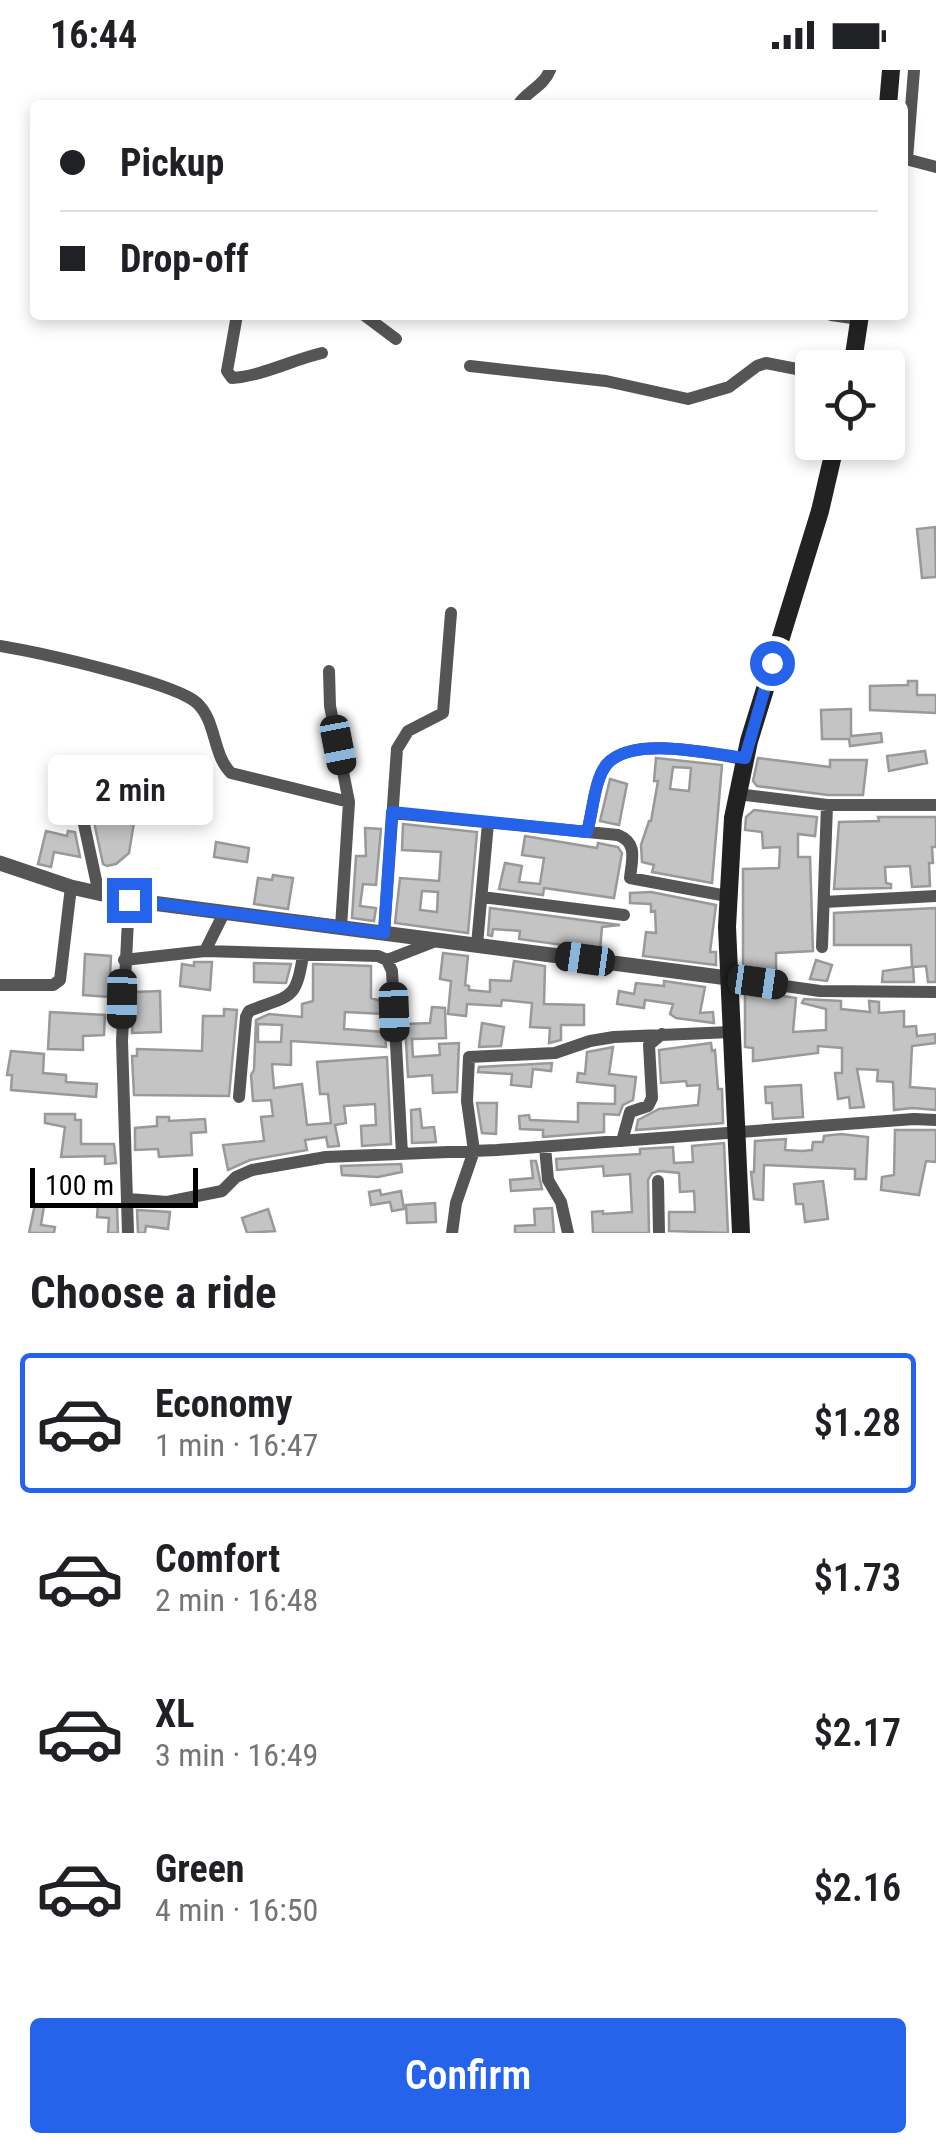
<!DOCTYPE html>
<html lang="en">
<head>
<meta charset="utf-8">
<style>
  body { margin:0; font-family:"Roboto Condensed",sans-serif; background:#f2f2f2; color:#202124; height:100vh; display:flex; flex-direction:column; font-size:38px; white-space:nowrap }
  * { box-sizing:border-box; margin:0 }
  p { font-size:32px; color:#757577 }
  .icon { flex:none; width:55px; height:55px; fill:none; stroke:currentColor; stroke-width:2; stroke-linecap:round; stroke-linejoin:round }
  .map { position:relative; height:1163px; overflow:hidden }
  .details { display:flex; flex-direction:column; background:#fff; flex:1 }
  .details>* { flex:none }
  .hud { position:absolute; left:30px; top:30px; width:878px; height:220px; border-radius:10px; box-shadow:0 5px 15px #0003; display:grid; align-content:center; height:220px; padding:0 30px; background:#fff }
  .controls { position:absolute; left:795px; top:280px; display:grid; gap:20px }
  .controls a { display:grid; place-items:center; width:110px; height:110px; border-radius:10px; background:#fff; box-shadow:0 5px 15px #0003; font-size:50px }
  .scale { position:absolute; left:30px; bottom:25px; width:168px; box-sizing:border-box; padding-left:10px; border:5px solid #000; border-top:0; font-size:28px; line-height:35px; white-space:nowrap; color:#000; -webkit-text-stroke:8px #fff; paint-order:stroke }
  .end { position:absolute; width:45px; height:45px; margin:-22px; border:12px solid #2563eb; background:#fff; box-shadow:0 0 0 5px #fff }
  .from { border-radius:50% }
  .bubble { position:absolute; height:70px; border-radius:10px; background:#fff; box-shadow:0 5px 15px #0003; font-size:32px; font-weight:600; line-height:70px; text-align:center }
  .car { position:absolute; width:30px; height:60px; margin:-30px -15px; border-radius:12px; box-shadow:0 0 8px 2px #0007; background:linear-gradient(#222 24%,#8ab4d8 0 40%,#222 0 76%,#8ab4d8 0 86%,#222 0) }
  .hud b { display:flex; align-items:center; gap:35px; height:95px; font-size:38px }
  .hud b+b { border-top:2px solid #e0e0e0 }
  .hud i { width:25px; height:25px; background:#202124 }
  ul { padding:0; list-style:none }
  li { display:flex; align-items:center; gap:30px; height:140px; margin:0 20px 15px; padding:0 10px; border:5px solid transparent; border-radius:10px }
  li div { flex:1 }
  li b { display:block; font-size:38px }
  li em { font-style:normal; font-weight:600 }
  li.selected { border-color:#2563eb }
  li>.icon { width:90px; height:90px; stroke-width:1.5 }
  h2 { padding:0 30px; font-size:45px; line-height:120px }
  .button { display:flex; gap:20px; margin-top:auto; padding:20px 30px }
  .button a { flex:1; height:115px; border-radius:10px; background:#2563eb; color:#fff; font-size:40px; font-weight:600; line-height:115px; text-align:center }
  .status { display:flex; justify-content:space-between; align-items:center; height:70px; padding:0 50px; background:#fff; direction:ltr }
  .status svg { height:28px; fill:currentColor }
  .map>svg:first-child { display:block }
</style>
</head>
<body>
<div class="status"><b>16:44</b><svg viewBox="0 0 49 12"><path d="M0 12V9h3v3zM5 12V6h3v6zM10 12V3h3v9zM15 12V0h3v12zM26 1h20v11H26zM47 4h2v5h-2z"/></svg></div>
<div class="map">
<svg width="936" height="1163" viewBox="0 0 936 1163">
  <rect width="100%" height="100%" fill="#fff"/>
  <path fill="#c4c4c4" stroke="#999" stroke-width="2.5" fill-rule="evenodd" d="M 935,457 L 936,507 L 922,508 L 917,459 Z
    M 908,611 L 917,611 L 917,625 L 936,625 L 936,643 L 870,640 L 870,616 L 908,615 Z
    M 851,639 L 851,666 L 881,663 L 882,672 L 850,676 L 849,669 L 822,669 L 821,640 Z
    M 925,681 L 927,693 L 889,701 L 887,686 Z
    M 656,688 L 722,695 L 712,813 L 652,802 L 654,795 L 642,792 L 641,775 L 649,751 L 651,751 L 658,711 L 654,711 ZM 673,697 L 691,698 L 689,721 L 670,719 Z
    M 758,688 L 830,697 L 830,690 L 867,690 L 863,725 L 828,725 L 757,716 L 753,711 Z
    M 610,709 L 627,714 L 619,755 L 600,751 Z
    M 108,726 L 128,730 L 136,740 L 129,783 L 116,794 L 107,796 L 103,794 L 91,738 L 97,739 L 98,734 Z
    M 754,740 L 817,747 L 815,766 L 798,764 L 798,787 L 810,787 L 813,881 L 776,883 L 776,905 L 766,903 L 766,900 L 743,900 L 743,799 L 779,798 L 780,777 L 763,778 L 762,762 L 745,760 L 746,747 Z
    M 878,747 L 936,747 L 936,777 L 932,777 L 933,793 L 929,793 L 930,816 L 912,817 L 910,796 L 885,797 L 886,813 L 891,814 L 891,818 L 834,819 L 839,752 L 879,751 Z
    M 403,754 L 477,762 L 468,863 L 395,853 L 400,808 L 439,811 L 441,782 L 402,780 ZM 422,821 L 438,822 L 437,842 L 420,840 Z
    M 365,758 L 381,759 L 376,815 L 363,814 L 360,836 L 376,838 L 374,851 L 352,848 L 356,786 L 366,786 Z
    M 46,761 L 67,766 L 68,761 L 75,762 L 80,787 L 54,782 L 51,797 L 38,794 Z
    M 525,766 L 597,778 L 598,773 L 618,777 L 622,783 L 614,828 L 544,818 L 543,825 L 499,819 L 505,793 L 522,796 L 519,812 L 540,814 L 544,788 L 522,785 Z
    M 216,772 L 249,778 L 247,792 L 214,787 Z
    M 273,805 L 293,808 L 288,839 L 254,834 L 258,808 L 272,810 Z
    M 651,822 L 716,835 L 710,882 L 716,882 L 716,895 L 643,886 L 646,862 L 656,863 L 655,841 L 651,842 L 651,834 L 630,833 L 630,823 Z
    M 490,838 L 620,855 L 602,857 L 600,880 L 519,869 L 520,861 L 493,859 L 492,866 L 488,865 Z
    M 936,838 L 936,912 L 928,912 L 926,896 L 913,897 L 914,912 L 882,912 L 883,901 L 912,897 L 911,875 L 834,875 L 834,843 Z
    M 443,883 L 468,886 L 465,915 L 469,916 L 469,920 L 490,922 L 490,910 L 511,911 L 514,891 L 545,896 L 544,934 L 584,935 L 584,955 L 561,955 L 561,970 L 549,973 L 550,958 L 530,957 L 532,933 L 502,930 L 501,936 L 467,934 L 466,946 L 448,944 L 451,911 L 440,909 Z
    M 85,884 L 111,886 L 109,927 L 83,925 Z
    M 816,890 L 832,895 L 827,911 L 810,909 Z
    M 194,892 L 212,892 L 210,920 L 180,916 L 182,894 L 194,896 Z
    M 254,893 L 291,894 L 286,913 L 254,912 Z
    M 313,894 L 371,896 L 371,928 L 384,932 L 384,944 L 345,942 L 344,959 L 385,962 L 386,977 L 291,971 L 291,995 L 272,994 L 274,1018 L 302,1014 L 307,1055 L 331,1053 L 328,1024 L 320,1024 L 317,992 L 387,987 L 391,1074 L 362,1076 L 361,1056 L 376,1055 L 375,1034 L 344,1036 L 346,1053 L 335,1055 L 339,1076 L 328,1077 L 326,1067 L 305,1070 L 307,1080 L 250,1090 L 228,1100 L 223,1075 L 264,1071 L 261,1047 L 273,1046 L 271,1030 L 253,1031 L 251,1005 L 254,1000 L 256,950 L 269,944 L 302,947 L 302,934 L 313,931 ZM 258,954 L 282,955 L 281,972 L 258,972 Z
    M 664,911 L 705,917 L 700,943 L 713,942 L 714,953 L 676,948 L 670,944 L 673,934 L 645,930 L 644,938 L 617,934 L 619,921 L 634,924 L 636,913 L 664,916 Z
    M 745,920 L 796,928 L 793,962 L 826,960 L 826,939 L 802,933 L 804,929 L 841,931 L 841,939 L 870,942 L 869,931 L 879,932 L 879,943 L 904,941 L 904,957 L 916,956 L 917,966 L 935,964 L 936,973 L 912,976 L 910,1017 L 936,1019 L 936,1040 L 912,1038 L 894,1040 L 893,1012 L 877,1011 L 878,1000 L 857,999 L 864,1037 L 850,1038 L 849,1027 L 838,1029 L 835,1003 L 842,1003 L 842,978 L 818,976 L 818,983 L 753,991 L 753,978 L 745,977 Z
    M 160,921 L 161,962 L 132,963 L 134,922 Z
    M 432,937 L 445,938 L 446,968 L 412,969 L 413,987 L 440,985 L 439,974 L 459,973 L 457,1022 L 433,1023 L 432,1005 L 408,1007 L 405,954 L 430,953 Z
    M 224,939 L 237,940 L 229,1026 L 134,1025 L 132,986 L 137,986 L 137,979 L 202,981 L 203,946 L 224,946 Z
    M 50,942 L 105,945 L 104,965 L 83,966 L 83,980 L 48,979 Z
    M 482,953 L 504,957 L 501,976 L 479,977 Z
    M 711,973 L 712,981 L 715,980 L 718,1019 L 722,1019 L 723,1053 L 636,1060 L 638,1050 L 659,1039 L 698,1035 L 700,1015 L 687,1016 L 686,1011 L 661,1013 L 659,980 Z
    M 613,977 L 609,1004 L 636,1007 L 633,1030 L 623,1035 L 619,1045 L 604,1044 L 604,1062 L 543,1067 L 543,1060 L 520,1059 L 519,1046 L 529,1045 L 530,1050 L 578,1052 L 578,1033 L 615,1034 L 615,1016 L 577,1012 L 578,1003 L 585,1004 L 587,982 Z
    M 11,981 L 44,984 L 43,1003 L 66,1005 L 66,1012 L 97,1014 L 96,1027 L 11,1020 L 12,1005 L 7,1005 Z
    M 552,993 L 551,1001 L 533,999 L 531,1017 L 511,1015 L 512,1004 L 478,1002 L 479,997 Z
    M 801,1015 L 803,1047 L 773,1049 L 772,1033 L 766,1033 L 765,1017 Z
    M 477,1033 L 497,1033 L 496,1064 L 482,1063 Z
    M 420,1039 L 422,1058 L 434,1057 L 436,1072 L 412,1073 L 411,1040 Z
    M 45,1044 L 75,1044 L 75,1050 L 81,1050 L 81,1074 L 114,1074 L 116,1093 L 105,1094 L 105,1086 L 61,1087 L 65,1057 L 45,1053 Z
    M 157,1047 L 169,1047 L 169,1051 L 205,1049 L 206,1062 L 191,1063 L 192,1085 L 159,1087 L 158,1079 L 135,1080 L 135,1058 L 157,1056 Z
    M 895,1060 L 936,1060 L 936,1092 L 926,1091 L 919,1125 L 881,1120 L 882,1107 L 894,1105 Z
    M 841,1064 L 868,1067 L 866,1109 L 855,1109 L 855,1099 L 764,1095 L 763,1130 L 754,1129 L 751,1102 L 754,1102 L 755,1071 L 786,1069 L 785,1080 L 802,1081 L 812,1080 L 813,1072 L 823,1072 L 824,1066 Z
    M 724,1073 L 728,1163 L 669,1161 L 669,1142 L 695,1142 L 694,1121 L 680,1122 L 679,1103 L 659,1101 L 652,1103 L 648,1110 L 649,1163 L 593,1163 L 592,1142 L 603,1141 L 603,1144 L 632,1142 L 630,1104 L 604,1106 L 603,1096 L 557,1100 L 556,1089 L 640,1084 L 640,1079 L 673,1077 L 674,1093 L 693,1092 L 692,1076 Z
    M 531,1091 L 536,1091 L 542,1119 L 511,1121 L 510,1110 L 533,1108 Z
    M 401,1094 L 402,1102 L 378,1107 L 342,1105 L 341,1096 Z
    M 823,1111 L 828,1149 L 805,1152 L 803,1134 L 796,1134 L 794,1114 Z
    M 380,1120 L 381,1125 L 401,1121 L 404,1139 L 392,1141 L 390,1132 L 371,1135 L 369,1122 Z
    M 435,1133 L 436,1152 L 407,1153 L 406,1135 Z
    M 35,1134 L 44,1136 L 41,1155 L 55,1157 L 54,1163 L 29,1163 Z
    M 98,1134 L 117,1136 L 118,1163 L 108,1163 L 109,1148 L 97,1147 Z
    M 552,1138 L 554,1163 L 515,1163 L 515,1156 L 535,1155 L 534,1139 Z
    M 268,1139 L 275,1161 L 247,1163 L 242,1148 Z
    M 137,1140 L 170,1142 L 168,1159 L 146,1156 L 145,1163 L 138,1163 Z"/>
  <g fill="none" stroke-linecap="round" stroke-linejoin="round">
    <path stroke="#555" stroke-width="12" d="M 518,35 C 527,21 544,16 550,0
      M 902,88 L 936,97
      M 907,89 L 914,0
      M 237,245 L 227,301 L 232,308 C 262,306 292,290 322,283
      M 364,245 L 396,269
      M 831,245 L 859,249
      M 470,296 L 606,311 L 688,329 L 729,317 L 757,296 L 766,293 L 812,302
      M 0,576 C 36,582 174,612 197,633 C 217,652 212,684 231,703 L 349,732
      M 329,601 L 330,636 L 349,732 L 341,857
      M 73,703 L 99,824
      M 737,724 L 827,735 L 936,735
      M 392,743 L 618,765 C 638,773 632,789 630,808 L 727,826
      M 587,762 C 593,742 594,710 607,694 C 633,665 711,684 745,689
      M 482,827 L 624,845
      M 824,832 L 936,826
      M 384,863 L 397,679 L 408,661 L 443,643 L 451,543
      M 477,875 L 488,753
      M 822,877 L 827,735
      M 205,881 L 224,843
      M 124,890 L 205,881 L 378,886 L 387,890 L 392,901 L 402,1084
      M 387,890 L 436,871
      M 728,908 L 820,921 L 936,922
      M 0,915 L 53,915 L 60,910 L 71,817
      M 239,1027 L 246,947 L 249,941 C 289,925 297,932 303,884
      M 622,1071 L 630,1042 L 648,1036 L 652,1028 L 649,975 L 662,964
      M 545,1077 L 548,1110 L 561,1132 L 568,1163
      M 658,1111 L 659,1163
      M 129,1129 L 167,1132 L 222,1121 L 236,1107 L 252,1100 L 326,1087 L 497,1080 L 914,1049 L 936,1050
      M 128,1163 L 122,971 L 129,830
      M 452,1163 L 456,1133 L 474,1081 L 467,1031 L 469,987 L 555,983 L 590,971 L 614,967 L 731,962"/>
    <path stroke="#555" stroke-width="15" d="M 0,793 L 71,817 L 129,830 L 728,908"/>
    <path stroke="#222" stroke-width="18" d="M 888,35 L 891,0
      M 852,298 L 860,245
      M 741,1163 L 727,857 L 733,748 L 749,671 L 820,441 L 836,372"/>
  </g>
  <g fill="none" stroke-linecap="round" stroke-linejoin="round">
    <path stroke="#2563eb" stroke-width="12" d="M 129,830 L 384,863 L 392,742 L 587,762 C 593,742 594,709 607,694 C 633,665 711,684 745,688 L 772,593"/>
  </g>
</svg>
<div class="controls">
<a><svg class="icon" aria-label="locate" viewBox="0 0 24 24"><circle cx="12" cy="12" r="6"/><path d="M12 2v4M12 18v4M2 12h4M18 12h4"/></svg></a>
</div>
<div class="scale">100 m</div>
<i class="end from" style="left:772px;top:593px"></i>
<i class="end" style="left:129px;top:830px"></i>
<div class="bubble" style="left:48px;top:685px;width:165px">2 min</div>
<i class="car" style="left:338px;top:675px;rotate:169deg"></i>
<i class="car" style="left:585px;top:889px;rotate:278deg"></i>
<i class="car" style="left:758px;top:912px;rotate:98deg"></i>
<i class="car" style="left:122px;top:929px;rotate:181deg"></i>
<i class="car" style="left:394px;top:942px;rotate:178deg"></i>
<div class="hud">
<b><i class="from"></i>Pickup</b>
<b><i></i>Drop-off</b>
</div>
</div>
<section class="details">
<h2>Choose a ride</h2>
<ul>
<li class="selected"><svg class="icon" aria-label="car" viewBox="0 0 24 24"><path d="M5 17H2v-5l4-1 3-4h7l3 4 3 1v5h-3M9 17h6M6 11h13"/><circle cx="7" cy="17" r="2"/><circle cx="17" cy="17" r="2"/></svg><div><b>Economy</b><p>1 min · 16:47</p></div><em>$1.28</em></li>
<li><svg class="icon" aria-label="car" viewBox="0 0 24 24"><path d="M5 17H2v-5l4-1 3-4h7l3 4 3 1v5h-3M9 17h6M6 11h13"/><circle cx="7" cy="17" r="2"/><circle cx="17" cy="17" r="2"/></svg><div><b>Comfort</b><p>2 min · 16:48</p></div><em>$1.73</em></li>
<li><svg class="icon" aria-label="car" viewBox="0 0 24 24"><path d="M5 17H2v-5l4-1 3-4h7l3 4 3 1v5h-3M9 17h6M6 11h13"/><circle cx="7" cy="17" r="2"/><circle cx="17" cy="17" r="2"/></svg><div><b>XL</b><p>3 min · 16:49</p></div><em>$2.17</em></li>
<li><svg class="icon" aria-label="car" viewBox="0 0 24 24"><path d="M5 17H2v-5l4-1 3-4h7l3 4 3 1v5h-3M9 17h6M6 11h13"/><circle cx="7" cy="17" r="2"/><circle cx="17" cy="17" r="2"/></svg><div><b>Green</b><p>4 min · 16:50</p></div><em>$2.16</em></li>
</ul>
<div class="button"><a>Confirm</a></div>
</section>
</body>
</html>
